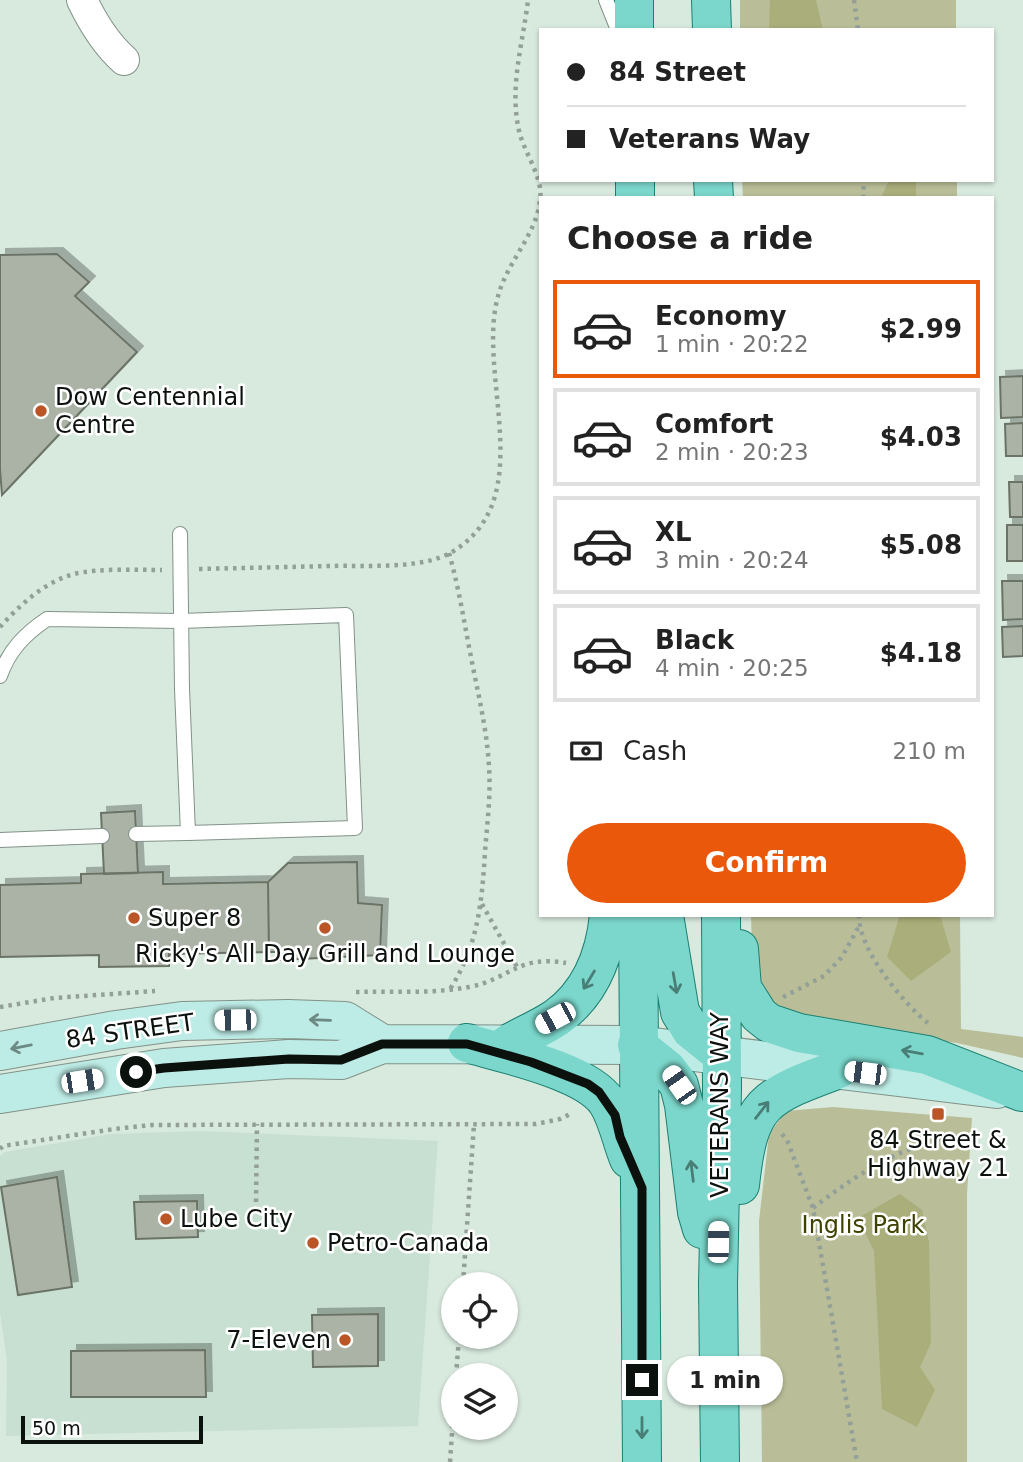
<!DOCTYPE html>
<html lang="en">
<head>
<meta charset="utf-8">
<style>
  body { margin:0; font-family:"DejaVu Sans",sans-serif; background:#f2f2f2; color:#222; height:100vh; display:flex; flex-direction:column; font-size:26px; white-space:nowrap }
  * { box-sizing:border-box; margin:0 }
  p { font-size:23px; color:#767676 }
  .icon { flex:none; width:38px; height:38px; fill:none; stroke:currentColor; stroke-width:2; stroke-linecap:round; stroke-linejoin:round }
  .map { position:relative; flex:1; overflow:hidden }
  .panel { position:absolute; left:539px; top:196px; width:455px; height:721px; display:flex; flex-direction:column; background:#fff; border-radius:0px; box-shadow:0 2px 5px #0004 }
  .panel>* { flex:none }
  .hud { position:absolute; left:539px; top:28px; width:455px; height:154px; border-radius:0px; box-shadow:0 2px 5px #0004; display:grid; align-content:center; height:154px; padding:0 28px; background:#fff }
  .fabs { position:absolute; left:441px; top:1272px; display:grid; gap:14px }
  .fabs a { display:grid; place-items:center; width:77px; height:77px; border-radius:50%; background:#fff; box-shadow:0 2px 5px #0004; font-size:35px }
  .scale { position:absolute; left:21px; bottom:18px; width:182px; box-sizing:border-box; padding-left:7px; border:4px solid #0b110d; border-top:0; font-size:19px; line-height:24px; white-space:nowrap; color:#0b110d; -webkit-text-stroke:5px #fff; paint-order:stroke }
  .end { position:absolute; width:32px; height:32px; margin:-16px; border:9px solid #0b110d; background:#fff; box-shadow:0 0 0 4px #fff }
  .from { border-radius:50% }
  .bubble { position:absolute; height:49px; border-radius:24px; background:#fff; box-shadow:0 2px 5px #0004; font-size:23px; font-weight:800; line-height:49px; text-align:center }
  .car { position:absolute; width:21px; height:42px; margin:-21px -10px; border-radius:9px; box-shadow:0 0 5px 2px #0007; background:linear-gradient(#fff 24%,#345 0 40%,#fff 0 76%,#345 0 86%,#fff 0) }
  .hud b { display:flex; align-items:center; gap:24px; height:66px; font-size:26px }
  .hud b+b { border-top:2px solid #e0e0e0 }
  .hud i { width:18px; height:18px; background:#222 }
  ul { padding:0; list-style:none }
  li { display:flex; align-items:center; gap:21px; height:98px; margin:0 14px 10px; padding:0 14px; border:4px solid #e0e0e0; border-radius:0px }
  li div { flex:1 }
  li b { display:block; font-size:26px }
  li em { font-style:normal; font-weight:800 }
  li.current { border-color:#ea580c }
  li>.icon { width:63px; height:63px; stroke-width:1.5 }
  h2 { padding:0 28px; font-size:32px; line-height:84px }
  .pay { display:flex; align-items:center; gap:18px; height:77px; padding:0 28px; font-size:26px }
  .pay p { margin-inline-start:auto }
  .primary-button { display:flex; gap:14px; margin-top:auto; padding:14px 28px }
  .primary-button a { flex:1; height:80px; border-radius:42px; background:#ea580c; color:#fff; font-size:28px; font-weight:800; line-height:80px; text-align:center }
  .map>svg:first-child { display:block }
</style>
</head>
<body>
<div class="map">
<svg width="1023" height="1462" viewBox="0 0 1023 1462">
  <defs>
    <filter id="shadow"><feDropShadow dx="6" dy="-6" stdDeviation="0" flood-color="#0004"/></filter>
  </defs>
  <rect width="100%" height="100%" fill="#d8e9de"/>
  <path fill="#c8e0d1" d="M 201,1131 L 438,1141 L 418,1426 L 6,1436 L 7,1360 L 0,1313 L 0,1156 L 5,1152 L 111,1134 Z"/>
  <path fill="#babe98" d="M 740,0 L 956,0 L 956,30 L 740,30 Z
    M 742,180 L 957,180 L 957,198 L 743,198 Z
    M 751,915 L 960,915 L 961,1029 L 1023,1037 L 1023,1058 L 957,1043 L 835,1027 L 779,1016 L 757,990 L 752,951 Z
    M 833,1107 L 972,1118 L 967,1194 L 967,1462 L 762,1462 L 759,1221 L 769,1134 L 786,1111 Z"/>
  <path fill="#aaae7a" d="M 770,0 L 816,0 L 823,30 L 769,30 Z
    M 889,180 L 916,180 L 916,198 L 881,198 Z
    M 897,915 L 940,915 L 951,952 L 911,981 L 887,957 L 899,918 Z
    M 900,1194 L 922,1210 L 929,1242 L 931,1343 L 920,1367 L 935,1390 L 917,1427 L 882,1409 L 874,1251 L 858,1218 Z"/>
  <path fill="#aab3a5" stroke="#6b7366" stroke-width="2" filter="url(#shadow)" d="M 57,254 L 89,282 L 75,296 L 137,352 L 2,495 L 0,469 L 0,255 Z
    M 1023,376 L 1023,417 L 1001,418 L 1000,377 Z
    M 1023,423 L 1023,456 L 1006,456 L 1005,424 Z
    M 1009,482 L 1023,482 L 1023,517 L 1010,517 Z
    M 1007,525 L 1023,525 L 1023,561 L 1007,561 Z
    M 1002,581 L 1023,581 L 1023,619 L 1003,620 Z
    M 1023,626 L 1023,656 L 1003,657 L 1002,627 Z
    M 135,811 L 138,873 L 104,874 L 101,813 Z
    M 357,862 L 358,903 L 382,905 L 380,955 L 280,960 L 279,952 L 269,952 L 268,882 L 288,863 Z
    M 163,872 L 163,884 L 268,882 L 269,952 L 169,954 L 169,966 L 99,967 L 99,955 L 0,957 L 0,885 L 81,883 L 81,874 Z
    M 57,1177 L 72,1287 L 18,1295 L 1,1187 Z
    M 197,1201 L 198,1237 L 136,1239 L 134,1202 Z
    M 378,1314 L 378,1366 L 313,1367 L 312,1315 Z
    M 205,1350 L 206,1397 L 71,1397 L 71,1351 Z"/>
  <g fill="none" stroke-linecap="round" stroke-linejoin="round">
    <g stroke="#829288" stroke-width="16">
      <path id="lane" d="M 606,0 L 618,30
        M 0,676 C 9,650 25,634 47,619 L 181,621 L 346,615 L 355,828 L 188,833
        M 136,834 L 188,833 L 182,689 L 180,534
        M 0,840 L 102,836"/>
    </g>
    <g stroke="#829288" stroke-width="32">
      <path id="street" d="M 82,0 C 93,23 105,43 124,60"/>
    </g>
    <g stroke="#829288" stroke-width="40">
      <path id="secondary" d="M 0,1051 L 116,1030 L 182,1021 L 288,1019 L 345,1021 L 382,1044
        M 0,1094 L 164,1068 L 289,1059 L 341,1060 L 382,1044 L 637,1045 L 997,1089"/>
    </g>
    <g stroke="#1b8072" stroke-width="40">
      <path id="primary" d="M 711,0 L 712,30
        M 634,30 L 634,0
        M 635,180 L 635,198
        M 713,180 L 714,198
        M 638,915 L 642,1462
        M 664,915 L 680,1012 L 691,1030 L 722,1055
        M 739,949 L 742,988 L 759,1015 L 769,1023 L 799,1033 L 927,1055 L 1022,1092
        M 467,1043 C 505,1054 586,1071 607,1102 C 618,1119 621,1140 629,1159
        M 508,1044 C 524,1035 541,1028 556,1018 C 591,993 605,956 609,915
        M 637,1045 L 667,1069 L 679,1085 L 684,1105 L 697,1212 L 702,1229
        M 740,1185 C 749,1102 763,1097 839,1069
        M 720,1462 L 718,1285 L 722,1088 L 721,915"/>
    </g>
    <path stroke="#93a098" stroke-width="4.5" stroke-dasharray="3.5 5" stroke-linecap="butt" d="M 854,0 L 858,30
      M 863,198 L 864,180
      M 449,553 C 459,588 464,622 471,657 C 478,694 487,729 489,767 C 491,796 487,824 485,852 C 482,902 478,946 450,989
      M 199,569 C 243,568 287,567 331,566 C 366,565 421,570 452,552 C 542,498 474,372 499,293 C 508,262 536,234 540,201 C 544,176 522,151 518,126 C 510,83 523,43 528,0
      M 0,627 C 20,605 44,582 74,574 C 98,568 137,570 162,570
      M 482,904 L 517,967
      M 859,915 C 858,949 903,1003 929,1024
      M 356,992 C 393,991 433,994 469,987 C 508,980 519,954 566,963
      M 783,997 L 824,976 L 842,957 L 859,926
      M 0,1007 L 54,998 L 155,991
      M 782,1134 L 787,1140 L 813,1208 L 857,1462
      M 0,1149 L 3,1146 L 114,1129 L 152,1125 L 536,1124 L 560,1119 L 572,1113
      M 256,1202 L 257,1124
      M 813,1208 C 856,1175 902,1144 957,1137
      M 463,1284 L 474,1124
      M 456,1376 L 459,1337
      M 450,1462 L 453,1418"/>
    <use href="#lane" stroke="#fff" stroke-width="14"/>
    <use href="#street" stroke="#fff" stroke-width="30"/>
    <use href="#secondary" stroke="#bdebe5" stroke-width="38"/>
    <use href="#primary" stroke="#7bd7cb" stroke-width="38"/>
  </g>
  <defs><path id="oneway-shaft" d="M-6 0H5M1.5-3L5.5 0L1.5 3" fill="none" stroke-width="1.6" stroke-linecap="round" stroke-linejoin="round" transform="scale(1.75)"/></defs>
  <g stroke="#497e76">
    <use href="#oneway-shaft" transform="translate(589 980) rotate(121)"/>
    <use href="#oneway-shaft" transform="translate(675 983) rotate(80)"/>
    <use href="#oneway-shaft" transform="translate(912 1052) rotate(-170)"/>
    <use href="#oneway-shaft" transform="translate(762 1110) rotate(-52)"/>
    <use href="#oneway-shaft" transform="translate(692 1171) rotate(-97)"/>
    <use href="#oneway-shaft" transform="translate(642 1428) rotate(90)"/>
  </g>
  <g stroke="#6d8984">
    <use href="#oneway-shaft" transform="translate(320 1020) rotate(-178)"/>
    <use href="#oneway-shaft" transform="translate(21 1047) rotate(169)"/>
  </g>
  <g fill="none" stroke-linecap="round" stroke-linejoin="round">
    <path stroke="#0b110d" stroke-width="9" d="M 136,1072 L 164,1068 L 289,1059 L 341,1060 L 382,1044 L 467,1044 L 531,1062 L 588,1084 L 599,1092 L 615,1115 L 620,1137 L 642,1188 L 642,1380"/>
  </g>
  <g fill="#ba5527" stroke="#fff" stroke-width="2.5">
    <circle cx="41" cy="411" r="7"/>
    <circle cx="134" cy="918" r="7"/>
    <circle cx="325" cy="928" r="7"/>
    <rect x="931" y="1107" width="14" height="14" rx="3.5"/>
    <circle cx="166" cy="1219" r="7"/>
    <circle cx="313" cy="1243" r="7"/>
    <circle cx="345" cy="1340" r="7"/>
  </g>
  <g text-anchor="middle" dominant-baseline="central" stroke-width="5" stroke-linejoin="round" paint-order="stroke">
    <g font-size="24" fill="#0b110d" stroke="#fff" text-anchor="start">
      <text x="55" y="397">Dow Centennial<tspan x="55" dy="28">Centre</tspan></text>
      <text x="148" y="918">Super 8</text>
      <text x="325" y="954" text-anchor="middle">Ricky's All Day Grill and Lounge</text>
      <text x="938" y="1140" text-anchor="middle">84 Street &amp;<tspan x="938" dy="28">Highway 21</tspan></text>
      <text x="180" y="1219">Lube City</text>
      <text x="327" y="1243">Petro-Canada</text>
      <text x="331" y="1340" text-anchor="end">7-Eleven</text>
    </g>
    <g font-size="24" fill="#0b110d" stroke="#fff">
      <text transform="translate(130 1031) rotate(-8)">84 STREET</text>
      <text transform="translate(720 1105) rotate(-90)">VETERANS WAY</text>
    </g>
    <g font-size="24" fill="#404200" stroke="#fff">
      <text x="863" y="1225">Inglis Park</text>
    </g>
  </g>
</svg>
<div class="fabs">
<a><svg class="icon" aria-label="locate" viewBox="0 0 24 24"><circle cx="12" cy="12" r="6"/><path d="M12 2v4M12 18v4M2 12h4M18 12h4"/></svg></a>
<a><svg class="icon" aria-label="layers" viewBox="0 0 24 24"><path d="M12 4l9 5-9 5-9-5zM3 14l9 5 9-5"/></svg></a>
</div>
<div class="scale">50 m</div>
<i class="end from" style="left:136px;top:1072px"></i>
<i class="end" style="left:642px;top:1380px"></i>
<div class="bubble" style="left:667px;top:1356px;width:116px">1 min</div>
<i class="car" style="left:555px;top:1018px;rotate:242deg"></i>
<i class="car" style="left:235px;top:1020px;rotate:269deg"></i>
<i class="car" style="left:865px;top:1073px;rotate:277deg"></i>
<i class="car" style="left:82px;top:1081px;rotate:81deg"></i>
<i class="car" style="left:679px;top:1085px;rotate:325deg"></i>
<i class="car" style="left:718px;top:1242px;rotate:1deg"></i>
<div class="hud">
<b><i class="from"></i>84 Street</b>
<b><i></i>Veterans Way</b>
</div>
<section class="panel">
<h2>Choose a ride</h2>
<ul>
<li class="current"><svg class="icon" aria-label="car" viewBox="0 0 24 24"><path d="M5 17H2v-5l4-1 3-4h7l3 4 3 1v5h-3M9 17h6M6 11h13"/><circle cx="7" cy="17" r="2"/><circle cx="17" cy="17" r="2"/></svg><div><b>Economy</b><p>1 min · 20:22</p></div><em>$2.99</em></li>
<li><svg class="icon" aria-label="car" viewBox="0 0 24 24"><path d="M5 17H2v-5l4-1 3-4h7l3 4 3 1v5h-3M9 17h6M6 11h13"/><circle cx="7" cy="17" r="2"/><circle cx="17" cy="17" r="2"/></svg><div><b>Comfort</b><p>2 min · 20:23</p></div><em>$4.03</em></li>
<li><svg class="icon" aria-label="car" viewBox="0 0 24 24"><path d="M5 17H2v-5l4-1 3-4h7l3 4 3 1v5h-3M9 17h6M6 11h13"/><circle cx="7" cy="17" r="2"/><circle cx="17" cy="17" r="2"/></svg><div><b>XL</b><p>3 min · 20:24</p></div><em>$5.08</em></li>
<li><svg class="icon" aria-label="car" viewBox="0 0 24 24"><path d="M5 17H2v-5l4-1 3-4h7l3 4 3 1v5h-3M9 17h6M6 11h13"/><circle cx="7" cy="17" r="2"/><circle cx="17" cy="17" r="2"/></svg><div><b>Black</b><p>4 min · 20:25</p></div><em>$4.18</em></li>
</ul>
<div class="pay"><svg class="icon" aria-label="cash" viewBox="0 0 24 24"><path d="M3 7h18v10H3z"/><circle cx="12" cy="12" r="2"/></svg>Cash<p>210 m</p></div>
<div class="primary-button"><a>Confirm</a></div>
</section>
</div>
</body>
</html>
